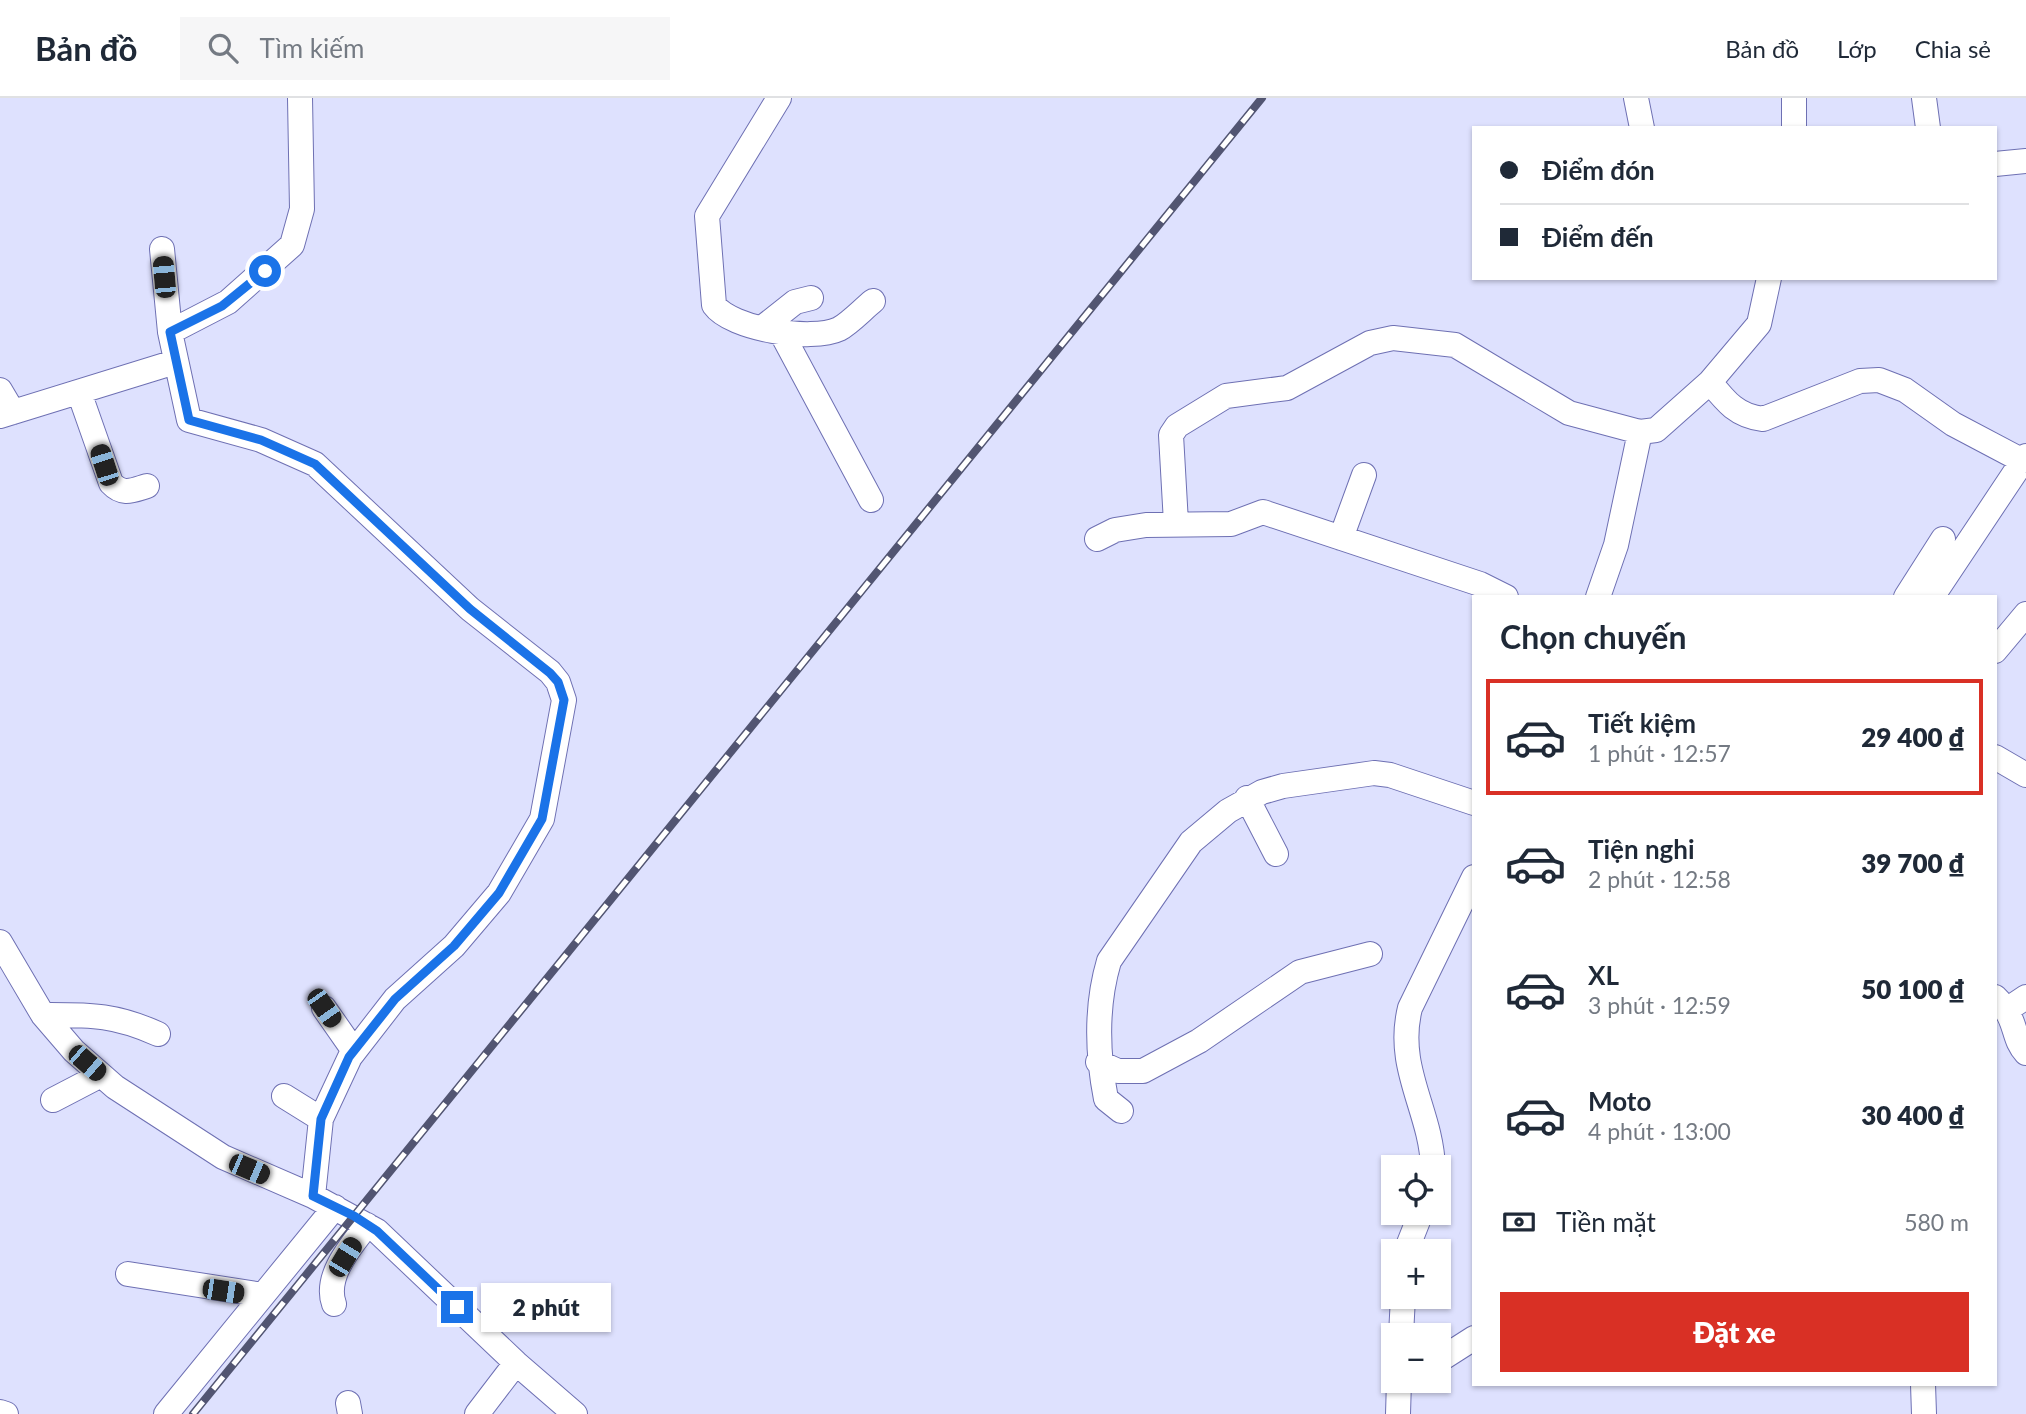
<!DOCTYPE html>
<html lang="vi">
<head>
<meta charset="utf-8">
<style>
  body { margin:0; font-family:Lato,sans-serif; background:#f6f6f7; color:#1f2937; height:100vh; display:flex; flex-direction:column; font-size:26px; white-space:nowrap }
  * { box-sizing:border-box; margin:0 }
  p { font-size:23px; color:#747a83 }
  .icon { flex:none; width:38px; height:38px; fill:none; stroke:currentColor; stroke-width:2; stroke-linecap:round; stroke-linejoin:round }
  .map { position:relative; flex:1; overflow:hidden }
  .details { position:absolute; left:1472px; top:497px; width:525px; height:791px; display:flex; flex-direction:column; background:#fff; border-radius:0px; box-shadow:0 2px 5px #0004 }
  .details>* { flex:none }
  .hud { position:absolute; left:1472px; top:28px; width:525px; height:154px; border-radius:0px; box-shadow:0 2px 5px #0004; display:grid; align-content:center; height:154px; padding:0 28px; background:#fff }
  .controls { position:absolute; left:1381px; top:1057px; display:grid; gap:14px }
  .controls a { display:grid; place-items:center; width:70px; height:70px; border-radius:0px; background:#fff; box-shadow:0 2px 5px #0004; font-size:35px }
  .end { position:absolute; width:32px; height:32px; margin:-16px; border:9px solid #1a73e8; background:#fff; box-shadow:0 0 0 4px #fff }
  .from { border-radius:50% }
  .bubble { position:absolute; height:49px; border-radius:0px; background:#fff; box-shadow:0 2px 5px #0004; font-size:23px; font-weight:800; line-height:49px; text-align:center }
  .car { position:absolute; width:21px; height:42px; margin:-21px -10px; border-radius:9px; box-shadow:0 0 5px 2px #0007; background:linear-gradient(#222 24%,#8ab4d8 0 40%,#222 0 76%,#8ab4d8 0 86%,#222 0) }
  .hud b { display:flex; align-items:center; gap:24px; height:66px; font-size:26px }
  .hud b+b { border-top:2px solid #e0e1e3 }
  .hud i { width:18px; height:18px; background:#1f2937 }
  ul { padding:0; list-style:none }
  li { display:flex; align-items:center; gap:21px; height:116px; margin:0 14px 10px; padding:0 14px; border:4px solid transparent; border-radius:0px }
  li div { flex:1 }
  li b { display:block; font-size:26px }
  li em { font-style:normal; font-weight:800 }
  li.current { border-color:#d93025 }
  li>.icon { width:63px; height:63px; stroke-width:1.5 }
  h2 { padding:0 28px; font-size:32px; line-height:84px }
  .pay { display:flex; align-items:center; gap:18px; height:77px; padding:0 28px; font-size:26px }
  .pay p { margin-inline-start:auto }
  .cta { display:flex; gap:14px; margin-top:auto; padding:14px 28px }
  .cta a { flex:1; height:80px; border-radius:0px; background:#d93025; color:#fff; font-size:28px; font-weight:800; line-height:80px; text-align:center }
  header { display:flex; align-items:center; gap:42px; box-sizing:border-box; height:98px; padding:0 35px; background:#fff; border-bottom:2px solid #e0e1e3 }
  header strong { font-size:33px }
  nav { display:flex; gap:38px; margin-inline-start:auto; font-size:24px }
  .search { width:490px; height:63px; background:#f6f6f7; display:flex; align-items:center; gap:18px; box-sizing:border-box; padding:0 24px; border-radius:0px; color:#747a83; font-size:26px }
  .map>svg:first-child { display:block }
</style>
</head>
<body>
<header>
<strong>Bản đồ</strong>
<div class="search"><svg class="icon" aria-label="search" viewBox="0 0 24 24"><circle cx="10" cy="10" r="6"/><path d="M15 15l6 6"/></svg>Tìm kiếm</div>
<nav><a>Bản đồ</a><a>Lớp</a><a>Chia sẻ</a></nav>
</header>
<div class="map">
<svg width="2026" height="1316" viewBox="0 0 2026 1316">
  <rect width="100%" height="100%" fill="#dee1fe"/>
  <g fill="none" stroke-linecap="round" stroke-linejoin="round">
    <g stroke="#6e70b3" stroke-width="26">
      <path id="minor" d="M 779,0 L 707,118 L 714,207 C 731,231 812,244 839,231 C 850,225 862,212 873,203
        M 1636,0 L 1642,30
        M 1924,0 L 1928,30
        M 1794,30 L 1794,0
        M 1995,66 L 2026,63
        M 162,151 L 170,234 L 189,322 L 261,342 L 315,366 L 470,511 L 550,574 L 558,584 L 564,602 L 542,721 L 499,795 L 454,848 L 395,901 L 350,959 L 321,1021 L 313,1098
        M 762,230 L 795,204 L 811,200
        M 170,234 L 228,204 L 292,147 L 302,111 L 300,0
        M 782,236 L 871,402
        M 1710,284 C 1726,304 1737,318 1763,321 L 1860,283 L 1879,282 L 1905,292 L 1953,326 L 2023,363
        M 0,292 L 13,314
        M 79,294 L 111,385 C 123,398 133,392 147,388
        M 0,318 L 175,264
        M 1176,425 L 1171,337 L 1177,328 L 1226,298 L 1287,290 L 1370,245 L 1393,240 L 1455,247 L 1569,315 L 1640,334 L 1656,332 L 1710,284 L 1759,226 L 1769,180
        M 1341,440 L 1364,377
        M 1097,441 L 1115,432 L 1146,427 L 1231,426 L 1263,414 L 1480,486 L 1506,499
        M 1598,499 L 1616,447 L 1640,334
        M 1906,499 L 1943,441
        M 1932,499 L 2026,358
        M 1995,553 L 2026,516
        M 1995,659 L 2026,677
        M 1247,700 L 1276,756
        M 0,844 L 43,917 L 74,953 L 115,989 L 223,1059 L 313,1098 L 377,1133 L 516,1265 L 575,1316
        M 1995,899 C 2019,922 2011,939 2026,955
        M 324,910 L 354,953
        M 2008,911 L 2026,899
        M 43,917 C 90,917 114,916 158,936
        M 1098,964 L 1118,973 L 1143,973 L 1199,943 L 1300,874 L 1370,856
        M 284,998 L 321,1021
        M 53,1002 L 101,977
        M 1121,1013 L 1106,1001 C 1097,955 1096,907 1109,863 L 1191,744 L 1228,713 L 1262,694 L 1283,688 L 1374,675 L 1390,677 L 1474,705
        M 1433,1069 C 1431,1012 1395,970 1410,910 L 1474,779
        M 1406,1153 L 1421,1115
        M 128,1176 L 263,1197
        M 334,1206 C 324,1178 351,1148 367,1127
        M 1401,1237 L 1403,1199
        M 1438,1263 L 1474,1240
        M 1923,1286 L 1924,1316
        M 348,1305 L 350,1316
        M 0,1314 L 6,1316
        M 166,1316 L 335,1109
        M 477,1316 L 516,1265
        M 1398,1316 L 1399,1283"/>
    </g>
    <use href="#minor" stroke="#fff" stroke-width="24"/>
    <g stroke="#525572" stroke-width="8">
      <path id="rail" d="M 193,1316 L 1262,0"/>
    </g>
    <use href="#rail" stroke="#fff" stroke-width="5" stroke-dasharray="16" stroke-linecap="butt"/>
  </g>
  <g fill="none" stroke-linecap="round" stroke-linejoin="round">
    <path stroke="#1a73e8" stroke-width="9" d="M 265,173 L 222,208 L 170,234 L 189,322 L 261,342 L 315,366 L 470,511 L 550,575 L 558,584 L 564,602 L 542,721 L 499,795 L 454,848 L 395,901 L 349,959 L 321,1021 L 313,1098 L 354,1118 L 377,1133 L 457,1209"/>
  </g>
</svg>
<div class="controls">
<a><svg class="icon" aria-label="locate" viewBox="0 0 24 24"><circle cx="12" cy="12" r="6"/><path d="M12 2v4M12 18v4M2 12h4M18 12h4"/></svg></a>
<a>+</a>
<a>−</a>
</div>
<i class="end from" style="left:265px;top:173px"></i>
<i class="end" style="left:457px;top:1209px"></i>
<div class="bubble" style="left:481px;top:1185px;width:130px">2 phút</div>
<i class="car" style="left:164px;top:179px;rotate:355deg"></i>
<i class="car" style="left:104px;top:367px;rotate:342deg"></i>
<i class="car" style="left:324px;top:910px;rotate:145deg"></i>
<i class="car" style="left:87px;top:965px;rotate:131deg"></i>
<i class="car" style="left:249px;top:1071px;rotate:113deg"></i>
<i class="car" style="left:345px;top:1159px;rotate:31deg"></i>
<i class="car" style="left:223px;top:1193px;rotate:99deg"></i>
<div class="hud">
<b><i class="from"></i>Điểm đón</b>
<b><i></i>Điểm đến</b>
</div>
<section class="details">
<h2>Chọn chuyến</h2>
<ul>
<li class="current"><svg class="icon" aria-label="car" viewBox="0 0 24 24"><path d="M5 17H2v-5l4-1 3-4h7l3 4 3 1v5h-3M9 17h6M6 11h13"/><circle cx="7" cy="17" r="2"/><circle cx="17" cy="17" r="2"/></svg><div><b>Tiết kiệm</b><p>1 phút · 12:57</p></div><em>29 400 ₫</em></li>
<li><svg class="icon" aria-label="car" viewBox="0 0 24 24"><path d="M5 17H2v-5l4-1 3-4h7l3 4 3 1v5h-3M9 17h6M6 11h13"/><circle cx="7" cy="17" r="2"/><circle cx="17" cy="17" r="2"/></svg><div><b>Tiện nghi</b><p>2 phút · 12:58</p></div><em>39 700 ₫</em></li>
<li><svg class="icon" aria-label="car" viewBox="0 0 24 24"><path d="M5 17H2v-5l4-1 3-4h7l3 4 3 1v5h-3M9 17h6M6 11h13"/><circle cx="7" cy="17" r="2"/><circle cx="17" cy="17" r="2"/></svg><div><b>XL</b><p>3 phút · 12:59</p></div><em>50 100 ₫</em></li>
<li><svg class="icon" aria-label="car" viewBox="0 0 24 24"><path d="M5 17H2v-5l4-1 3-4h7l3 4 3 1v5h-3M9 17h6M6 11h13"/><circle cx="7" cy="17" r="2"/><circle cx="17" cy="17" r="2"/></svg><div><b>Moto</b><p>4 phút · 13:00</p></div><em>30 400 ₫</em></li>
</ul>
<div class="pay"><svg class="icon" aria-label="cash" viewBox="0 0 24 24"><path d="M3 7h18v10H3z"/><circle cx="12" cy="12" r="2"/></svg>Tiền mặt<p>580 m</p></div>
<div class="cta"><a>Đặt xe</a></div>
</section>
</div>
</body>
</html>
